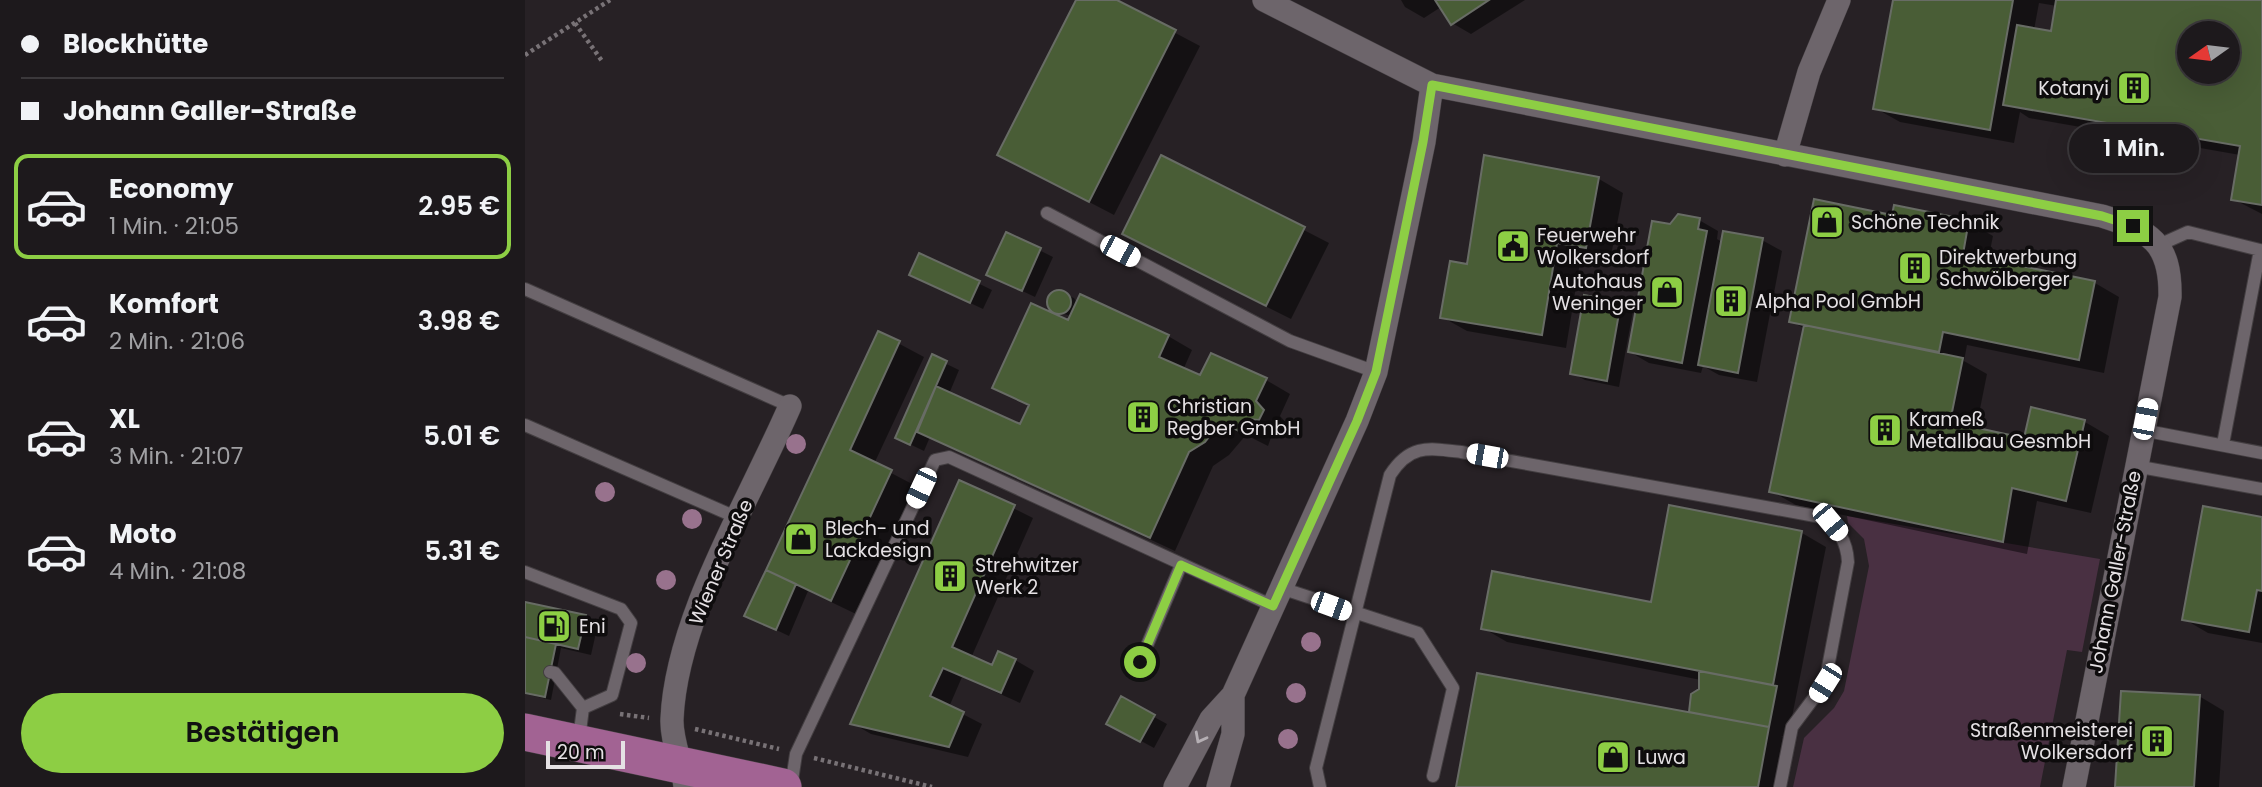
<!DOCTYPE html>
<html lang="de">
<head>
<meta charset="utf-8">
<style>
  body { margin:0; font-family:Poppins,sans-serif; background:#2a2629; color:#f1f3f6; height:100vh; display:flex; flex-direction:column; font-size:26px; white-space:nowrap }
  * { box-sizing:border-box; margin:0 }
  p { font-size:23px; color:#a0a0a3 }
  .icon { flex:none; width:38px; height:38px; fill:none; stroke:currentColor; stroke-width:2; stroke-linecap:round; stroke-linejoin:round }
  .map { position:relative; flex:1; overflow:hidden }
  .panel { display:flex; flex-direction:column; background:#1d191c; width:525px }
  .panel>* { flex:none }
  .banner { display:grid; align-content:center; height:154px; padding:0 21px; background:#1d191c }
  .needle { width:46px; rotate:256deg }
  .tools { position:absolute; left:1652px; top:21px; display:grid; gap:14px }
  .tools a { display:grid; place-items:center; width:63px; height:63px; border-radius:50%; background:#1d191c; box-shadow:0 7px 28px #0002,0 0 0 2px #3b383b; font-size:35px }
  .scale { position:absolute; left:21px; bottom:18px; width:79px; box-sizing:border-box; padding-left:7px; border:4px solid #e5e1e4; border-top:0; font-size:19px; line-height:24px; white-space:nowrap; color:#e5e1e4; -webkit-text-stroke:5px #0e0c0d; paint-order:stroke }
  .end { position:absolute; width:32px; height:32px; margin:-16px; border:9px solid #8dce44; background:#111; box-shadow:0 0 0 4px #111 }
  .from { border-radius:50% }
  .bubble { position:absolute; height:49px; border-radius:24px; background:#1d191c; box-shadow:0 7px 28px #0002,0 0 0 2px #3b383b; font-size:23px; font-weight:600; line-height:49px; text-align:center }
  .car { position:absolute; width:21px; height:42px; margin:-21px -10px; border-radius:9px; box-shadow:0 0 5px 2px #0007; background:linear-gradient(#fff 24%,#345 0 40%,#fff 0 76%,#345 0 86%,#fff 0) }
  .banner b { display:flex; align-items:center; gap:24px; height:66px; font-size:26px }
  .banner b+b { border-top:2px solid #3b383b }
  .banner i { width:18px; height:18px; background:#f1f3f6 }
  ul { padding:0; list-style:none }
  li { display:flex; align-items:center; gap:21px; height:105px; margin:0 14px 10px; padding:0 7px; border:4px solid transparent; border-radius:14px }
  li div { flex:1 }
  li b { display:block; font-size:26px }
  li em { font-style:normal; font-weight:600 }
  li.selected { border-color:#8dce44 }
  li>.icon { width:63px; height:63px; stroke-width:1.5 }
  .button { display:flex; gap:14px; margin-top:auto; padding:14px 21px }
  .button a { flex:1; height:80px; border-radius:42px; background:#8dce44; color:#111; font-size:28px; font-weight:600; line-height:80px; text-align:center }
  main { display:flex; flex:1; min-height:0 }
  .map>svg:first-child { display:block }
</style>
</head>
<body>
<main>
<section class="panel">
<div class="banner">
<b><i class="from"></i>Blockhütte</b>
<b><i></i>Johann Galler-Straße</b>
</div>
<ul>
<li class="selected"><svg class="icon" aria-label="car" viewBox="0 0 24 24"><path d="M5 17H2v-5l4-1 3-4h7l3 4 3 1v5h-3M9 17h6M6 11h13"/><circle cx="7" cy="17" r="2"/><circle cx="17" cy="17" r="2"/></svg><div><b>Economy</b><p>1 Min. · 21:05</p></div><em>2.95 €</em></li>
<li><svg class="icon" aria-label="car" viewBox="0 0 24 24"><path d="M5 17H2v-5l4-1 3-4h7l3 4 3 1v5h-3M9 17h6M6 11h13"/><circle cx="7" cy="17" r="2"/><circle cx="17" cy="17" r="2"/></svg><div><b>Komfort</b><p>2 Min. · 21:06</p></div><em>3.98 €</em></li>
<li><svg class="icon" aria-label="car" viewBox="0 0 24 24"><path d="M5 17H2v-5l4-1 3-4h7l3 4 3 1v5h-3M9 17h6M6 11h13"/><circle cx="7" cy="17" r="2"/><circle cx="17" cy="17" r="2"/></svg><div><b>XL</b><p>3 Min. · 21:07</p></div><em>5.01 €</em></li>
<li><svg class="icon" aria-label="car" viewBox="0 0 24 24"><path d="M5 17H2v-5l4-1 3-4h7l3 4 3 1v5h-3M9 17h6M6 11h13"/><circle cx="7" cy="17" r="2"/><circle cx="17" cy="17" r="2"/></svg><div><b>Moto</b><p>4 Min. · 21:08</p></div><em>5.31 €</em></li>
</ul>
<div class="button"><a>Bestätigen</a></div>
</section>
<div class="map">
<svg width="1737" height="787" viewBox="0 0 1737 787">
  <rect width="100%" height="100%" fill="#272125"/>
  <path fill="#493042" d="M 1322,516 L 1575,559 L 1557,652 L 1542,650 L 1515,787 L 1268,787 L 1279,738 L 1309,708 L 1319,691 L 1344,566 L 1339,539 L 1323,523 Z"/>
  <path fill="#0007" fill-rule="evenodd" d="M 553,0 L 588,0 L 675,46 L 589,215 L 499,168 Z
    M 876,0 L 1000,0 L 946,34 L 927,23 L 916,7 L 899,18 L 880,7 Z
    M 1369,0 L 1737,0 L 1737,214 L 1708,199 L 1715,155 L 1504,118 L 1495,112 L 1489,143 L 1375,122 L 1350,108 ZM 1514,3 L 1532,6 L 1527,33 L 1509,30 ZM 1664,33 L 1703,33 L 1703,72 L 1664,72 Z
    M 637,157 L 804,243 L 766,319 L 623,247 Z
    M 961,157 L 1074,179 L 1098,193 L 1085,261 L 1056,256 L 1041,348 L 942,331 L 917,317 L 943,266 Z
    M 1370,207 L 1444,222 L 1468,236 L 1463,261 L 1570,283 L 1594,297 L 1579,373 L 1442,345 L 1439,361 L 1462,374 L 1451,429 L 1501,440 L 1560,422 L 1584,436 L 1566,513 L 1512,501 L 1502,554 L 1271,505 L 1246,491 L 1280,329 L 1266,321 L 1369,217 Z
    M 1174,220 L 1193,231 L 1192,239 L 1197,242 L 1237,240 L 1257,251 L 1232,382 L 1194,375 L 1178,366 L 1176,373 L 1124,363 L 1105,352 L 1145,226 Z
    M 482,234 L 528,257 L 510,297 L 464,275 Z
    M 395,255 L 467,290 L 458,309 L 398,281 Z
    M 532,291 L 549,298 L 552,303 L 643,336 L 667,350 L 658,370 L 676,378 L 741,380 L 765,394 L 755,416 L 763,425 L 759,433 L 748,432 L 743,446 L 721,435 L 704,455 L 688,466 L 650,551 L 405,437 L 399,451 L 372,438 L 407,357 L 434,370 L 424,394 L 496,427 L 505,406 L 470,387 L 544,322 L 546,316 L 529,311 L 524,301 Z
    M 1095,304 L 1108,311 L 1094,387 L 1060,380 L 1047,373 Z
    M 354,333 L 399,357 L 349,464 L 391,486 L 331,614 L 283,591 L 264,636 L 222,616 Z
    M 435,482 L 508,518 L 446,658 L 468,668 L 490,660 L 509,671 L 495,703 L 437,677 L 424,707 L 457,724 L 443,757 L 346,734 L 327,723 Z
    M 1679,508 L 1737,518 L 1737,643 L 1683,633 L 1659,619 Z
    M 1277,533 L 1301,547 L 1263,737 L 1256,736 L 1268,743 L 1260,787 L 933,787 L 1166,714 L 1167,695 L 1176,690 L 1176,680 L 982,642 L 958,628 L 1127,604 Z
    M 0,604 L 60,617 L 73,624 L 66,655 L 36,648 L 26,700 L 0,694 Z
    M 1674,696 L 1699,711 L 1694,787 L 1592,787 Z
    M 596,699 L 642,724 L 629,748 L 583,723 Z"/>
  <path fill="#495d36" stroke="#686c65" stroke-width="2" fill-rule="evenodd" d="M 551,0 L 592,0 L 651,30 L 564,202 L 472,155 Z
    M 910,0 L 964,0 L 926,25 Z
    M 1368,0 L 1488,0 L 1465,130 L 1348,109 Z
    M 1531,0 L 1737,0 L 1737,205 L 1706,200 L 1715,146 L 1478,105 L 1492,25 L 1526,31 ZM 1664,33 L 1703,33 L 1703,72 L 1664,72 Z
    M 636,155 L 780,227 L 741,306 L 597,234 Z
    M 959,155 L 1074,177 L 1061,248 L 1032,243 L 1017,335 L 915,318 L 925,261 L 942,264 Z
    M 1289,199 L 1367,215 L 1369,205 L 1444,220 L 1438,254 L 1570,281 L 1554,360 L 1418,332 L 1414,352 L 1264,322 Z
    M 1153,214 L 1175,218 L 1173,229 L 1182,231 L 1157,363 L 1103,352 L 1127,221 L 1145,224 Z
    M 1198,231 L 1238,238 L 1213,373 L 1173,365 Z
    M 481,232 L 516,248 L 497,291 L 461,275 Z
    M 394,253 L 455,281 L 445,303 L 384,275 Z
    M522 302a12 12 0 1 1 24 0a12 12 0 1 1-24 0Z
    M 555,294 L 644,335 L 634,357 L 675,375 L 686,353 L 742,378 L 731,401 L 739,410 L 734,420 L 724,419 L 718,433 L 696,422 L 680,442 L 664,452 L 625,538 L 392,432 L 411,386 L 495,424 L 504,405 L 467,388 L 506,303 L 543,320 Z
    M 1059,295 L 1096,302 L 1082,381 L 1045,374 Z
    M 1279,325 L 1438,358 L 1425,422 L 1499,438 L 1506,407 L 1560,420 L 1541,501 L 1487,488 L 1478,542 L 1244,492 Z
    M 353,331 L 375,341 L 325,450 L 367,470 L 306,601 L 241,570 Z
    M 407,354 L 422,361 L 385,445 L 370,438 Z
    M 434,480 L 490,505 L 427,647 L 467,665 L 473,651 L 491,659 L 476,693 L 418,668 L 405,696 L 439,712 L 424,747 L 325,724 Z
    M 1144,505 L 1277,531 L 1248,685 L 956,629 L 967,571 L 1126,602 Z
    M 1678,506 L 1737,517 L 1737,591 L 1732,590 L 1724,632 L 1657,620 Z
    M 241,570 L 271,584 L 251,630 L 219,616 Z
    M 0,602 L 61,615 L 53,649 L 0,637 Z
    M 0,637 L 31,644 L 20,697 L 0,693 Z
    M 1174,671 L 1252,686 L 1244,727 L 1164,712 L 1166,694 L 1174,689 Z
    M 952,673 L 1244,727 L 1233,787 L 931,787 Z
    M 1596,691 L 1675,695 L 1669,787 L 1590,787 Z
    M 596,696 L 630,715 L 615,742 L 581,724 Z"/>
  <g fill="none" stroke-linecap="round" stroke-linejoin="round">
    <g stroke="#433e41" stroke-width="14">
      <path id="lane" d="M 522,213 L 765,341 L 851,372
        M 1634,245 L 1663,232 L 1735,250 L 1698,444
        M 0,289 L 265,406
        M 0,425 L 213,518
        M 1617,430 L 1737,453
        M 1610,466 L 1737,489
        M 0,572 L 96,609 L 106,623 L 87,695 L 58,708
        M 756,588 L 893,633 L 928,688 L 908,776
        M 615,662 L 656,565
        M 25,672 L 30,673 L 58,708 L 54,739
        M 266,787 L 271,754 L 410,460 L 424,457 L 748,606
        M 795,787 L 791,768 L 865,475 C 885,444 903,448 936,452 L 1296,517 C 1314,527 1322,543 1323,562 L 1300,683 L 1267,727 L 1255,787"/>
    </g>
    <g stroke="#433e41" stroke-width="24">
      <path id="street" d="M 739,0 L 907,85 L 1577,216 C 1625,231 1646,242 1645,297 L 1549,787
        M 1260,155 L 1284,72 L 1314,0
        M 160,787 C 158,765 146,741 147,719 C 151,618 225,499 265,406
        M 650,787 L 686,719 L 708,695 L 832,421 L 851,372 L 899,142 L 907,85
        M 693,787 L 708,734 L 708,695"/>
    </g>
    <g stroke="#433e41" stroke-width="38">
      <path id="primary" d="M 0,732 L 258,787"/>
    </g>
    <path stroke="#787276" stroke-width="4.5" stroke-dasharray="3.5 3.5" stroke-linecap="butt" d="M 50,23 L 77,61
      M 0,55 L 85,0
      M 95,714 L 124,718
      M 170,729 L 254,749
      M 289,758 L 407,787"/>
    <use href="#lane" stroke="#6d656b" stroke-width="12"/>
    <use href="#street" stroke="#6d656b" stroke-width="23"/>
    <use href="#primary" stroke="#a26393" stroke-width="37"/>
  </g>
  <g fill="#98728d">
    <circle cx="271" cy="444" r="10"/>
    <circle cx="80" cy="492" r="10"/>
    <circle cx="167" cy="519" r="10"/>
    <circle cx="141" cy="580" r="10"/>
    <circle cx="786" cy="642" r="10"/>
    <circle cx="111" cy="663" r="10"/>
    <circle cx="771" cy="693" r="10"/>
    <circle cx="763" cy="739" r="10"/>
  </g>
  <defs><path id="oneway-chevron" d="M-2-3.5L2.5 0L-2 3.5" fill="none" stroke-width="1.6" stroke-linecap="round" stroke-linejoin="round" transform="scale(1.75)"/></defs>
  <use stroke="#b5afb4" href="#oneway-chevron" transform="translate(675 738) rotate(118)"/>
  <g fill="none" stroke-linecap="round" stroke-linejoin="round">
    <path stroke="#8dce44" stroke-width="9" d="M 615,662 L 656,565 L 748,606 L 832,421 L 851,372 L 898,142 L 907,85 L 1577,216 L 1608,226"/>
  </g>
  <defs>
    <g id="building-square" transform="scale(1.75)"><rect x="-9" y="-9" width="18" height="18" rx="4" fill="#8dce44" stroke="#0e0c0d"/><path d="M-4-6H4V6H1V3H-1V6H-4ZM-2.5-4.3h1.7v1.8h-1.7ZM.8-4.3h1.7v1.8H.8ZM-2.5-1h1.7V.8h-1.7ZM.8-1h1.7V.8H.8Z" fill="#111"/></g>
    <g id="shop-square" transform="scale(1.75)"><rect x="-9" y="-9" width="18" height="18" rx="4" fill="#8dce44" stroke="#0e0c0d"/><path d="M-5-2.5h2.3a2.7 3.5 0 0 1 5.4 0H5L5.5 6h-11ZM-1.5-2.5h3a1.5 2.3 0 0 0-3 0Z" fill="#111"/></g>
    <g id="civic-square" transform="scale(1.75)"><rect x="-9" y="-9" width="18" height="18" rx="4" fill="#8dce44" stroke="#0e0c0d"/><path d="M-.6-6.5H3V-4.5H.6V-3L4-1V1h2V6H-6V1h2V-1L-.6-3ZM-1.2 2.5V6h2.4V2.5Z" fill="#111"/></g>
    <g id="fuel-square" transform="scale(1.75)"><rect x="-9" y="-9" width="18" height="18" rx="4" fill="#8dce44" stroke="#0e0c0d"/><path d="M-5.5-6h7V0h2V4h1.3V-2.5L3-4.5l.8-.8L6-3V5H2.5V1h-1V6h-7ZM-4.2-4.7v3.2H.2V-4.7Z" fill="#111"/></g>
  </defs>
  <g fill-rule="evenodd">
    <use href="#building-square" x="1609" y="88"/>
    <use href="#shop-square" x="1302" y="222"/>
    <use href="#civic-square" x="988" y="246"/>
    <use href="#building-square" x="1390" y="268"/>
    <use href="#shop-square" x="1142" y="292"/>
    <use href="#building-square" x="1206" y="301"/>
    <use href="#building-square" x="618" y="417"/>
    <use href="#building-square" x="1360" y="430"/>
    <use href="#shop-square" x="276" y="539"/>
    <use href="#building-square" x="425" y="576"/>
    <use href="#fuel-square" x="29" y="626"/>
    <use href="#building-square" x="1632" y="741"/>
    <use href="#shop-square" x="1088" y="757"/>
  </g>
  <g text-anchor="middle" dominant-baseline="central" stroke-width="7" stroke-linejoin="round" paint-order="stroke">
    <g font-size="19" fill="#e5e1e4" stroke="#0e0c0d" text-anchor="start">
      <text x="1584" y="88" text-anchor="end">Kotanyi</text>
      <text x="1326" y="222">Schöne Technik</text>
      <text x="1012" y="235">Feuerwehr<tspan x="1012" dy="22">Wolkersdorf</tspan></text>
      <text x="1414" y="257">Direktwerbung<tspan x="1414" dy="22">Schwölberger</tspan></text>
      <text x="1118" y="281" text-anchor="end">Autohaus<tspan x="1118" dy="22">Weninger</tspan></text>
      <text x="1230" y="301">Alpha Pool GmbH</text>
      <text x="642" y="406">Christian<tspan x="642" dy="22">Regber GmbH</tspan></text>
      <text x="1384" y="419">Krameß<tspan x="1384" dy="22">Metallbau GesmbH</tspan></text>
      <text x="300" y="528">Blech- und<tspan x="300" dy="22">Lackdesign</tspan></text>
      <text x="450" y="565">Strehwitzer<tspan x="450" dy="22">Werk 2</tspan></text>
      <text x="54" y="626">Eni</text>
      <text x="1608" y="730" text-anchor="end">Straßenmeisterei<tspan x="1608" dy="22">Wolkersdorf</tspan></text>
      <text x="1112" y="757">Luwa</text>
    </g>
    <g font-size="19" fill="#e5e1e4" stroke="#0e0c0d">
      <text transform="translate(196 562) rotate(-67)">Wiener Straße</text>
      <text transform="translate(1590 572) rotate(-79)">Johann Galler-Straße</text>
    </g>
  </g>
</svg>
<div class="tools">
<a><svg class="needle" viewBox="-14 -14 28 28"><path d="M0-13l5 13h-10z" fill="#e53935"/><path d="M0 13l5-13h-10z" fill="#a0a0a3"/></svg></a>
</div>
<div class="scale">20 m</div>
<i class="end from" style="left:615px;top:662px"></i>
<i class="end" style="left:1608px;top:226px"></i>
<div class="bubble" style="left:1544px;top:124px;width:130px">1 Min.</div>
<i class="car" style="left:595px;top:251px;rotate:118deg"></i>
<i class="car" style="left:1620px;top:419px;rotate:11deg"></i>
<i class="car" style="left:962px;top:456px;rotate:280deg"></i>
<i class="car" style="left:396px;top:488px;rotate:205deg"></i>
<i class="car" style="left:1305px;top:522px;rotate:140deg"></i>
<i class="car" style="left:806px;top:606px;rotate:110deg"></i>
<i class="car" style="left:1300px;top:683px;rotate:212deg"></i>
</div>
</main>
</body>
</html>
